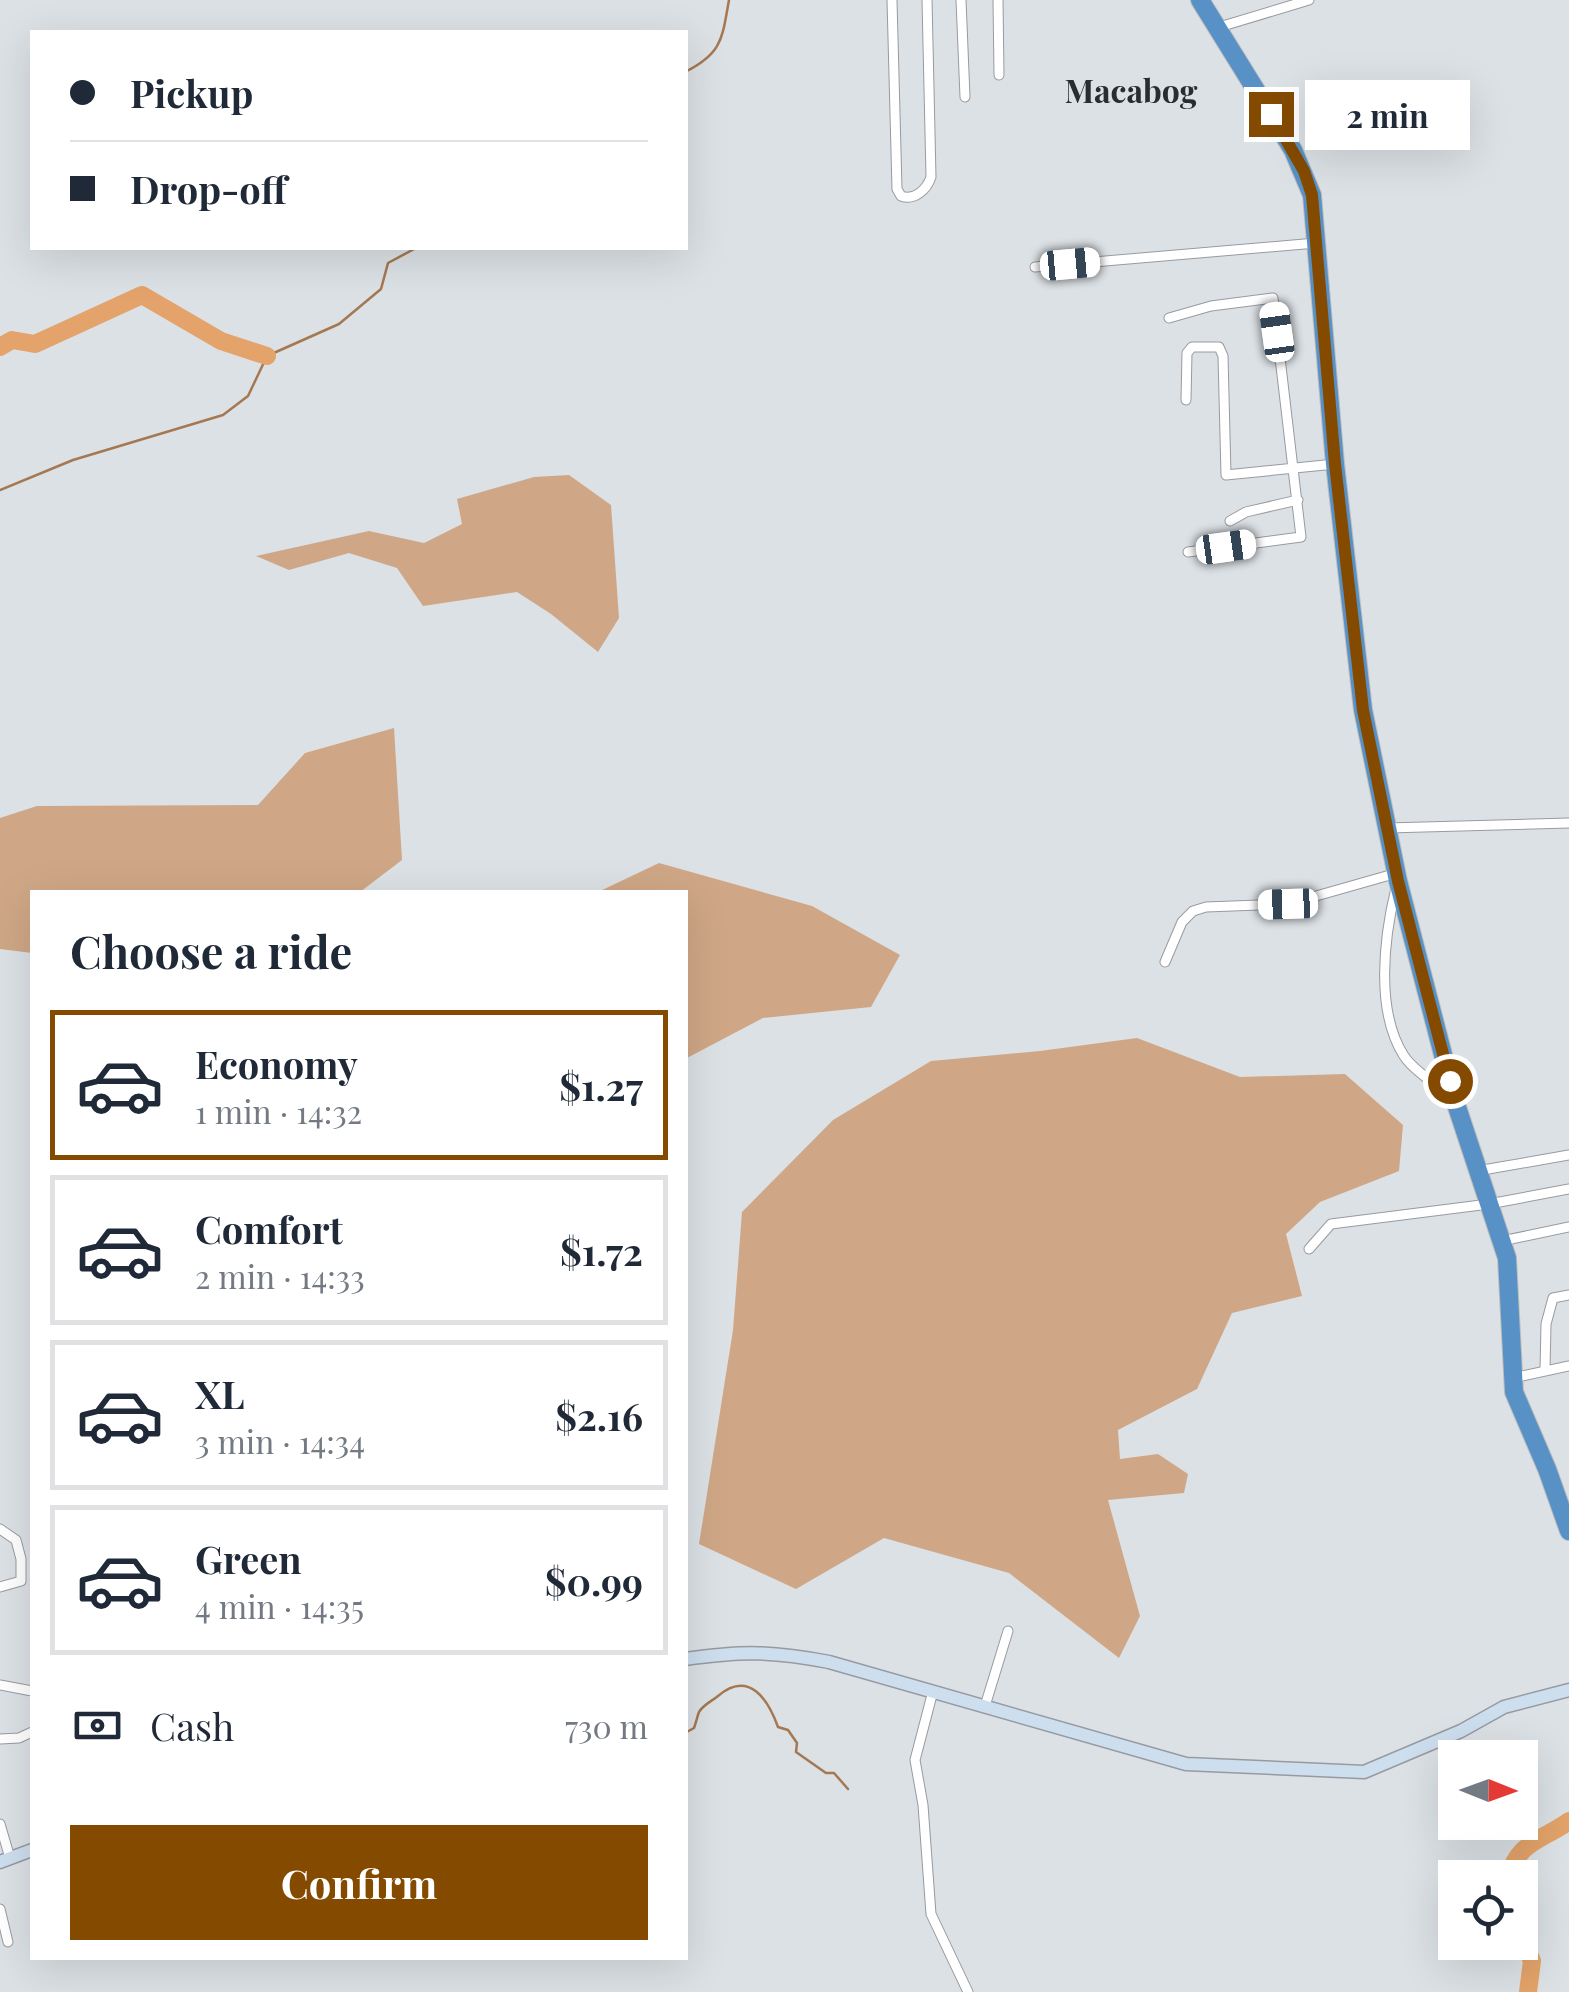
<!DOCTYPE html>
<html lang="en">
<head>
<meta charset="utf-8">
<style>
  body { margin:0; font-family:"Playfair Display",serif; background:#f6f6f7; color:#1f2937; height:100vh; display:flex; flex-direction:column; font-size:38px; white-space:nowrap }
  * { box-sizing:border-box; margin:0 }
  p { font-size:32px; color:#747a83 }
  .icon { flex:none; width:55px; height:55px; fill:none; stroke:currentColor; stroke-width:2; stroke-linecap:round; stroke-linejoin:round }
  .map { position:relative; flex:1; overflow:hidden }
  .side { position:absolute; left:30px; top:890px; width:658px; height:1070px; display:flex; flex-direction:column; background:#fff; border-radius:0px; box-shadow:0 10px 40px #0002 }
  .side>* { flex:none }
  .guide { position:absolute; left:30px; top:30px; width:658px; height:220px; border-radius:0px; box-shadow:0 10px 40px #0002; display:grid; align-content:center; height:220px; padding:0 40px; background:#fff }
  .needle { width:65px; rotate:91deg }
  .tools { position:absolute; left:1438px; top:1740px; display:grid; gap:20px }
  .tools a { display:grid; place-items:center; width:100px; height:100px; border-radius:0px; background:#fff; box-shadow:0 10px 40px #0002; font-size:50px }
  .end { position:absolute; width:45px; height:45px; margin:-22px; border:12px solid #844a00; background:#fff; box-shadow:0 0 0 5px #fff }
  .from { border-radius:50% }
  .bubble { position:absolute; height:70px; border-radius:0px; background:#fff; box-shadow:0 10px 40px #0002; font-size:32px; font-weight:700; line-height:70px; text-align:center }
  .car { position:absolute; width:30px; height:60px; margin:-30px -15px; border-radius:12px; box-shadow:0 0 8px 2px #0007; background:linear-gradient(#fff 24%,#345 0 40%,#fff 0 76%,#345 0 86%,#fff 0) }
  .guide b { display:flex; align-items:center; gap:35px; height:95px; font-size:38px }
  .guide b+b { border-top:2px solid #e0e1e3 }
  .guide i { width:25px; height:25px; background:#1f2937 }
  ul { padding:0; list-style:none }
  li { display:flex; align-items:center; gap:30px; height:150px; margin:0 20px 15px; padding:0 20px; border:5px solid #e0e1e3; border-radius:0px }
  li div { flex:1 }
  li b { display:block; font-size:38px }
  li em { font-style:normal; font-weight:700 }
  li.current { border-color:#844a00 }
  li>.icon { width:90px; height:90px; stroke-width:1.5 }
  h2 { padding:0 40px; font-size:45px; line-height:120px }
  .pay { display:flex; align-items:center; gap:25px; height:110px; padding:0 40px; font-size:38px }
  .pay p { margin-inline-start:auto }
  .action { display:flex; gap:20px; margin-top:auto; padding:20px 40px }
  .action a { flex:1; height:115px; border-radius:0px; background:#844a00; color:#fff; font-size:40px; font-weight:700; line-height:115px; text-align:center }
  .map>svg:first-child { display:block }
</style>
</head>
<body>
<div class="map">
<svg width="1569" height="1992" viewBox="0 0 1569 1992">
  <rect width="100%" height="100%" fill="#dce1e5"/>
  <path fill="#cfa786" d="M 569,475 L 611,505 L 619,618 L 598,652 L 551,614 L 517,592 L 423,606 L 397,568 L 349,553 L 289,570 L 256,556 L 369,531 L 424,543 L 462,524 L 457,499 L 534,477 Z
    M 394,728 L 402,860 L 360,892 L 32,892 L 32,953 L 0,949 L 0,818 L 37,806 L 258,805 L 305,753 Z
    M 659,863 L 812,906 L 900,955 L 871,1007 L 763,1018 L 685,1059 L 685,892 L 598,892 Z
    M 1137,1038 L 1240,1077 L 1345,1074 L 1403,1125 L 1399,1171 L 1320,1202 L 1286,1234 L 1302,1296 L 1232,1313 L 1197,1389 L 1118,1430 L 1120,1459 L 1158,1454 L 1188,1474 L 1184,1493 L 1108,1500 L 1140,1616 L 1119,1658 L 1009,1573 L 884,1538 L 796,1589 L 699,1544 L 733,1330 L 742,1212 L 833,1120 L 931,1061 L 1040,1051 Z"/>
  <g fill="none" stroke-linecap="round" stroke-linejoin="round">
    <path stroke="#a57851" stroke-width="2.5" d="M 685,72 C 723,53 722,38 729,0
      M 0,490 L 73,460 L 223,415 L 248,396 L 267,356 L 339,324 L 381,289 L 388,263 L 416,248
      M 685,1733 L 694,1728 C 696,1723 697,1717 699,1712 C 703,1705 712,1701 718,1696 C 749,1670 768,1699 778,1727 L 788,1730 L 797,1743 L 796,1752 L 826,1773 L 834,1773 L 848,1789"/>
    <path stroke="#e3a36a" stroke-width="18" d="M 0,347 L 12,340 L 35,344 L 142,295 L 221,341 L 267,356
      M 1509,1878 C 1516,1842 1543,1840 1569,1821
      M 1520,1909 L 1523,1921 L 1521,1935 L 1532,1961 L 1528,1992"/>
    <g stroke="#979ba0" stroke-width="11">
      <path id="street" d="M 892,0 L 897,189 L 901,196 C 915,201 927,189 931,177 L 927,0
        M 961,0 L 965,97
        M 998,0 L 999,75
        M 1216,28 L 1309,0
        M 1035,267 L 1316,243
        M 1169,318 L 1211,306 L 1273,298 L 1301,537 L 1188,552
        M 1186,400 L 1187,353 L 1192,347 L 1219,347 L 1223,356 L 1226,475 L 1335,464
        M 1230,521 L 1246,512 L 1298,500
        M 1387,828 L 1569,823
        M 1396,888 C 1384,937 1375,1011 1404,1056 C 1414,1071 1437,1085 1451,1097
        M 1165,962 L 1182,922 L 1193,911 L 1206,907 L 1288,904 L 1397,873
        M 1477,1171 L 1569,1155
        M 1502,1241 L 1569,1227
        M 1309,1249 L 1331,1224 L 1489,1204 L 1569,1189
        M 1545,1370 L 1546,1324 L 1553,1298 L 1569,1295
        M 1513,1378 L 1569,1366
        M 0,1529 L 16,1540 L 21,1559 L 21,1581 L 0,1587
        M 0,1685 L 32,1691
        M 933,1691 L 915,1760 L 923,1805 L 931,1914 L 968,1992
        M 985,1706 L 1008,1631
        M 0,1739 L 19,1738 L 32,1732
        M 0,1824 L 10,1858
        M 0,1909 L 8,1942"/>
    </g>
    <g stroke="#979ba0" stroke-width="15">
      <path id="secondary" d="M 685,1659 C 743,1651 771,1651 829,1662 L 1186,1764 L 1364,1772 L 1461,1731 L 1504,1707 L 1569,1690
        M 0,1862 L 32,1850"/>
    </g>
    <g stroke="#bdbdbe" stroke-width="20">
      <path id="highway" d="M 1200,0 L 1293,150 L 1312,195 L 1335,464 L 1363,710 L 1398,881 L 1455,1101 L 1507,1258 L 1514,1392 L 1547,1469 L 1569,1531"/>
    </g>
    <use href="#street" stroke="#fff" stroke-width="9"/>
    <use href="#secondary" stroke="#cddeee" stroke-width="12"/>
    <use href="#highway" stroke="#5791c5" stroke-width="18"/>
  </g>
  <g fill="none" stroke-linecap="round" stroke-linejoin="round">
    <path stroke="#844a00" stroke-width="12" d="M 1271,114 L 1304,171 L 1312,195 L 1335,464 L 1363,710 L 1398,881 L 1450,1081"/>
  </g>
  <g text-anchor="middle" dominant-baseline="central" stroke-width="8" stroke-linejoin="round" paint-order="stroke">
    <g font-size="32" font-weight="bold" fill="#292d30" stroke="#dce1e5">
      <text x="1131" y="89">Macabog</text>
    </g>
  </g>
</svg>
<div class="tools">
<a><svg class="needle" viewBox="-14 -14 28 28"><path d="M0-13l5 13h-10z" fill="#e53935"/><path d="M0 13l5-13h-10z" fill="#747a83"/></svg></a>
<a><svg class="icon" aria-label="locate" viewBox="0 0 24 24"><circle cx="12" cy="12" r="6"/><path d="M12 2v4M12 18v4M2 12h4M18 12h4"/></svg></a>
</div>
<i class="end from" style="left:1450px;top:1081px"></i>
<i class="end" style="left:1271px;top:114px"></i>
<div class="bubble" style="left:1305px;top:80px;width:165px">2 min</div>
<i class="car" style="left:1070px;top:264px;rotate:85deg"></i>
<i class="car" style="left:1277px;top:332px;rotate:352deg"></i>
<i class="car" style="left:1226px;top:547px;rotate:82deg"></i>
<i class="car" style="left:1288px;top:904px;rotate:268deg"></i>
<div class="guide">
<b><i class="from"></i>Pickup</b>
<b><i></i>Drop-off</b>
</div>
<section class="side">
<h2>Choose a ride</h2>
<ul>
<li class="current"><svg class="icon" aria-label="car" viewBox="0 0 24 24"><path d="M5 17H2v-5l4-1 3-4h7l3 4 3 1v5h-3M9 17h6M6 11h13"/><circle cx="7" cy="17" r="2"/><circle cx="17" cy="17" r="2"/></svg><div><b>Economy</b><p>1 min · 14:32</p></div><em>$1.27</em></li>
<li><svg class="icon" aria-label="car" viewBox="0 0 24 24"><path d="M5 17H2v-5l4-1 3-4h7l3 4 3 1v5h-3M9 17h6M6 11h13"/><circle cx="7" cy="17" r="2"/><circle cx="17" cy="17" r="2"/></svg><div><b>Comfort</b><p>2 min · 14:33</p></div><em>$1.72</em></li>
<li><svg class="icon" aria-label="car" viewBox="0 0 24 24"><path d="M5 17H2v-5l4-1 3-4h7l3 4 3 1v5h-3M9 17h6M6 11h13"/><circle cx="7" cy="17" r="2"/><circle cx="17" cy="17" r="2"/></svg><div><b>XL</b><p>3 min · 14:34</p></div><em>$2.16</em></li>
<li><svg class="icon" aria-label="car" viewBox="0 0 24 24"><path d="M5 17H2v-5l4-1 3-4h7l3 4 3 1v5h-3M9 17h6M6 11h13"/><circle cx="7" cy="17" r="2"/><circle cx="17" cy="17" r="2"/></svg><div><b>Green</b><p>4 min · 14:35</p></div><em>$0.99</em></li>
</ul>
<div class="pay"><svg class="icon" aria-label="cash" viewBox="0 0 24 24"><path d="M3 7h18v10H3z"/><circle cx="12" cy="12" r="2"/></svg>Cash<p>730 m</p></div>
<div class="action"><a>Confirm</a></div>
</section>
</div>
</body>
</html>
